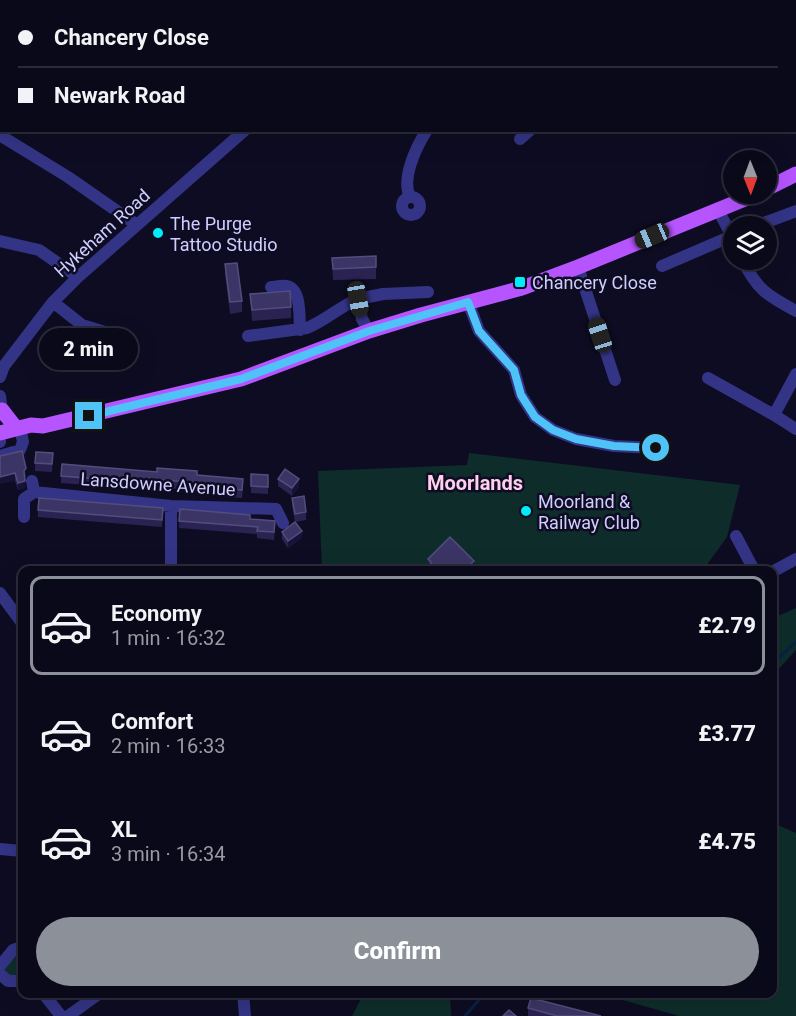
<!DOCTYPE html>
<html lang="en">
<head>
<meta charset="utf-8">
<style>
  body { margin:0; font-family:Roboto,sans-serif; background:#181727; color:#f1f3f6; height:100vh; display:flex; flex-direction:column; font-size:22px; white-space:nowrap }
  * { box-sizing:border-box; margin:0 }
  p { font-size:20px; color:#999aa2 }
  .icon { flex:none; width:33px; height:33px; fill:none; stroke:currentColor; stroke-width:2; stroke-linecap:round; stroke-linejoin:round }
  .map { position:relative; flex:1; overflow:hidden }
  .details { position:absolute; left:18px; top:566px; width:759px; height:432px; display:flex; flex-direction:column; background:#0a091a; border-radius:12px; box-shadow:0 6px 24px #0002,0 0 0 2px #2a2a39 }
  .details>* { flex:none }
  .hud { position:absolute; left:0px; top:0px; width:796px; height:132px; box-shadow:0 6px 24px #0002,0 0 0 2px #2a2a39; display:grid; align-content:center; height:132px; padding:0 18px; background:#0a091a }
  .needle { width:39px; rotate:179deg }
  .controls { position:absolute; left:723px; top:150px; display:grid; gap:12px }
  .controls a { display:grid; place-items:center; width:54px; height:54px; border-radius:50%; background:#0a091a; box-shadow:0 6px 24px #0002,0 0 0 2px #2a2a39; font-size:30px }
  .end { position:absolute; width:27px; height:27px; margin:-14px; border:8px solid #4fc3f7; background:#111; box-shadow:0 0 0 3px #111 }
  .from { border-radius:50% }
  .bubble { position:absolute; height:42px; border-radius:21px; background:#0a091a; box-shadow:0 6px 24px #0002,0 0 0 2px #2a2a39; font-size:20px; font-weight:800; line-height:42px; text-align:center }
  .car { position:absolute; width:18px; height:36px; margin:-18px -9px; border-radius:8px; box-shadow:0 0 4px 2px #0007; background:linear-gradient(#222 24%,#8ab4d8 0 40%,#222 0 76%,#8ab4d8 0 86%,#222 0) }
  .hud b { display:flex; align-items:center; gap:21px; height:57px; font-size:22px }
  .hud b+b { border-top:2px solid #2a2a39 }
  .hud i { width:15px; height:15px; background:#f1f3f6 }
  ul { padding:10px 0 0; list-style:none }
  li { display:flex; align-items:center; gap:18px; height:99px; margin:0 12px 9px; padding:0 6px; border:3px solid transparent; border-radius:12px }
  li div { flex:1 }
  li b { display:block; font-size:22px }
  li em { font-style:normal; font-weight:800 }
  li.on { border-color:#8c9099 }
  li>.icon { width:54px; height:54px; stroke-width:1.5 }
  .cta { display:flex; gap:12px; margin-top:auto; padding:12px 18px }
  .cta a { flex:1; height:69px; border-radius:36px; background:#8c9099; color:#fff; font-size:24px; font-weight:800; line-height:69px; text-align:center }
  .map>svg:first-child { display:block }
</style>
</head>
<body>
<div class="map">
<svg width="796" height="1016" viewBox="0 0 796 1016">
  <rect width="100%" height="100%" fill="#0e0c22"/>
  <path fill="#0e2d2a" d="M 102,0 L 229,0 L 228,2 Z
    M 469,453 L 740,485 L 727,537 L 703,570 L 322,570 L 318,471 L 467,465 Z
    M 796,608 L 796,650 L 773,675 L 773,618 Z
    M 773,823 L 796,833 L 796,1016 L 679,1016 L 598,993 L 772,993 Z
    M 22,951 L 22,975 L 16,978 L 4,973 L 4,966 L 15,955 Z
    M 364,993 L 450,993 L 451,1016 L 352,1016 Z"/>
  <g fill="none" stroke-linecap="round" stroke-linejoin="round">
    <path stroke="#072145" stroke-width="3" d="M 772,664 L 796,642
      M 465,1016 L 485,993"/>
    <path stroke="#333485" stroke-width="12" d="M 200,0 L 202,2
      M 597,0 L 601,2
      M 95,2 L 97,0
      M 366,2 L 367,0
      M 533,2 L 535,0
      M 757,2 L 760,0
      M 0,47 L 2,45
      M 2,125 L 0,130 L 3,137 L 68,177 L 137,225
      M 520,139 L 530,130
      M 410,197 C 401,179 416,147 427,130
      M402 206a9 9 0 1 1 18 0a9 9 0 1 1-18 0Z
      M 718,210 L 734,240
      M 756,226 L 796,211
      M 0,241 L 39,250 L 78,277
      M 743,260 C 756,289 768,296 796,311
      M 662,266 L 734,235
      M 578,267 L 615,380
      M 271,287 C 275,287 281,285 286,286 C 302,289 299,317 300,330
      M 358,299 L 383,294 L 428,292
      M 53,302 L 82,325 L 128,339
      M 468,302 L 479,331 L 514,370 L 521,395 L 535,417 L 553,430 L 576,439 L 614,446 L 656,448
      M 248,336 L 307,328 C 325,321 339,307 358,299 L 362,319 L 369,331
      M 0,377 L 4,366 L 53,302 L 78,277 L 245,130
      M 708,378 L 774,415 L 796,374
      M 0,396 L 2,410 L 0,415
      M 774,415 L 796,429
      M 0,441 L 0,442
      M 0,456 L 20,450 L 23,442 L 20,427
      M 32,481 L 34,492 L 171,506 L 276,509 L 283,523
      M 24,517 L 24,499 L 34,492
      M 736,536 L 754,570
      M 171,570 L 171,506
      M 772,572 L 796,559
      M 0,593 L 22,623
      M 0,849 L 22,851
      M 0,966 L 13,950 L 22,947
      M 0,974 L 8,981 L 22,981
      M 43,993 L 61,1016
      M 243,993 L 245,1016
      M 68,1016 L 100,993"/>
    <path stroke="#b654ff" stroke-width="15" d="M 766,189 L 796,174
      M 2,410 L 16,428
      M 0,433 L 31,425 L 43,426 L 241,379 L 369,331 L 421,315 L 522,288 L 578,267 L 757,194"/>
  </g>
  <path fill="#2a2352" d="M 376,256 L 376,279 L 333,280 L 332,258 Z
    M 225,264 L 242,301 L 242,312 L 230,314 L 225,275 Z
    M 250,294 L 291,307 L 291,318 L 252,321 Z
    M 53,453 L 52,472 L 35,471 L 35,463 Z
    M 0,456 L 26,475 L 25,478 L 25,488 L 18,490 L 15,481 Z
    M 197,475 L 243,486 L 242,498 L 203,495 L 203,491 L 150,487 L 150,490 L 61,483 L 61,476 Z
    M 278,479 L 299,487 L 292,496 L 278,486 Z
    M 268,483 L 268,494 L 251,493 L 251,486 Z
    M 292,498 L 306,512 L 306,520 L 295,522 L 292,505 Z
    M 163,508 L 162,527 L 38,517 L 38,510 Z
    M 180,509 L 250,519 L 275,528 L 274,540 L 257,538 L 257,534 L 179,528 Z
    M 282,532 L 302,538 L 288,548 L 282,539 Z
    M 428,559 L 474,570 L 428,570 Z
    M 528,1008 L 601,1016 L 528,1016 Z"/>
  <path fill="#171237" d="M 15,473 L 15,481 L 0,484 L 0,477 Z
    M 299,479 L 299,487 L 292,496 L 292,488 Z
    M 25,481 L 25,488 L 18,490 L 18,483 Z
    M 302,531 L 302,538 L 288,548 L 288,541 Z
    M 474,561 L 474,570 L 465,570 Z"/>
  <path fill="#3b3565" stroke="#534d7d" stroke-width="1.5" d="M 376,256 L 376,267 L 333,269 L 332,258 Z
    M 237,263 L 242,301 L 230,302 L 225,264 Z
    M 290,291 L 291,307 L 252,310 L 250,294 Z
    M 22,451 L 26,468 L 24,471 L 25,481 L 18,483 L 15,473 L 0,477 L 0,456 Z
    M 36,452 L 53,453 L 52,464 L 35,463 Z
    M 62,464 L 157,472 L 157,468 L 197,471 L 197,475 L 243,479 L 242,490 L 203,487 L 203,483 L 150,479 L 150,483 L 61,476 Z
    M 285,469 L 299,479 L 292,488 L 278,479 Z
    M 251,474 L 268,475 L 268,487 L 251,486 Z
    M 304,496 L 306,512 L 295,514 L 292,498 Z
    M 39,498 L 163,508 L 162,520 L 38,510 Z
    M 180,509 L 250,515 L 250,519 L 275,521 L 274,532 L 257,531 L 258,527 L 179,521 Z
    M 295,522 L 302,531 L 288,541 L 282,532 Z
    M 450,537 L 474,561 L 465,570 L 431,570 L 431,562 L 428,559 Z
    M 531,998 L 601,1016 L 557,1016 L 528,1008 Z
    M 509,1010 L 516,1016 L 503,1016 Z"/>
  <g fill="none" stroke-linecap="round" stroke-linejoin="round">
    <path stroke="#4fc3f7" stroke-width="8" d="M 89,416 L 241,379 L 369,331 L 468,302 L 479,331 L 514,370 L 521,395 L 535,417 L 553,430 L 576,439 L 614,446 L 656,448"/>
  </g>
  <g fill="#00ecf8" stroke="#0e0c22" stroke-width="2">
    <circle cx="158" cy="233" r="6"/>
    <rect x="514" y="276" width="12" height="12" rx="3"/>
    <circle cx="526" cy="511" r="6"/>
  </g>
  <g text-anchor="middle" dominant-baseline="central" stroke-width="5" stroke-linejoin="round" paint-order="stroke">
    <g font-size="18" fill="#d0cdff" stroke="#0e0c22" text-anchor="start">
      <text x="170" y="223">The Purge<tspan x="170" dy="21">Tattoo Studio</tspan></text>
      <text x="532" y="282">Chancery Close</text>
      <text x="538" y="501">Moorland &amp;<tspan x="538" dy="21">Railway Club</tspan></text>
    </g>
    <g font-size="18" fill="#d0cdff" stroke="#0e0c22">
      <text transform="translate(102 233) rotate(-42)">Hykeham Road</text>
      <text transform="translate(158 484) rotate(4)">Lansdowne Avenue</text>
    </g>
    <g font-size="20" font-weight="bold" fill="#ffcff0" stroke="#0e0c22">
      <text x="475" y="483">Moorlands</text>
    </g>
  </g>
</svg>
<div class="controls">
<a><svg class="needle" viewBox="-14 -14 28 28"><path d="M0-13l5 13h-10z" fill="#e53935"/><path d="M0 13l5-13h-10z" fill="#999aa2"/></svg></a>
<a><svg class="icon" aria-label="layers" viewBox="0 0 24 24"><path d="M12 4l9 5-9 5-9-5zM3 14l9 5 9-5"/></svg></a>
</div>
<i class="end from" style="left:656px;top:448px"></i>
<i class="end" style="left:89px;top:416px"></i>
<div class="bubble" style="left:39px;top:328px;width:99px">2 min</div>
<i class="car" style="left:652px;top:236px;rotate:247deg"></i>
<i class="car" style="left:358px;top:299px;rotate:170deg"></i>
<i class="car" style="left:600px;top:335px;rotate:342deg"></i>
<div class="hud">
<b><i class="from"></i>Chancery Close</b>
<b><i></i>Newark Road</b>
</div>
<section class="details">
<ul>
<li class="on"><svg class="icon" aria-label="car" viewBox="0 0 24 24"><path d="M5 17H2v-5l4-1 3-4h7l3 4 3 1v5h-3M9 17h6M6 11h13"/><circle cx="7" cy="17" r="2"/><circle cx="17" cy="17" r="2"/></svg><div><b>Economy</b><p>1 min · 16:32</p></div><em>£2.79</em></li>
<li><svg class="icon" aria-label="car" viewBox="0 0 24 24"><path d="M5 17H2v-5l4-1 3-4h7l3 4 3 1v5h-3M9 17h6M6 11h13"/><circle cx="7" cy="17" r="2"/><circle cx="17" cy="17" r="2"/></svg><div><b>Comfort</b><p>2 min · 16:33</p></div><em>£3.77</em></li>
<li><svg class="icon" aria-label="car" viewBox="0 0 24 24"><path d="M5 17H2v-5l4-1 3-4h7l3 4 3 1v5h-3M9 17h6M6 11h13"/><circle cx="7" cy="17" r="2"/><circle cx="17" cy="17" r="2"/></svg><div><b>XL</b><p>3 min · 16:34</p></div><em>£4.75</em></li>
</ul>
<div class="cta"><a>Confirm</a></div>
</section>
</div>
</body>
</html>
